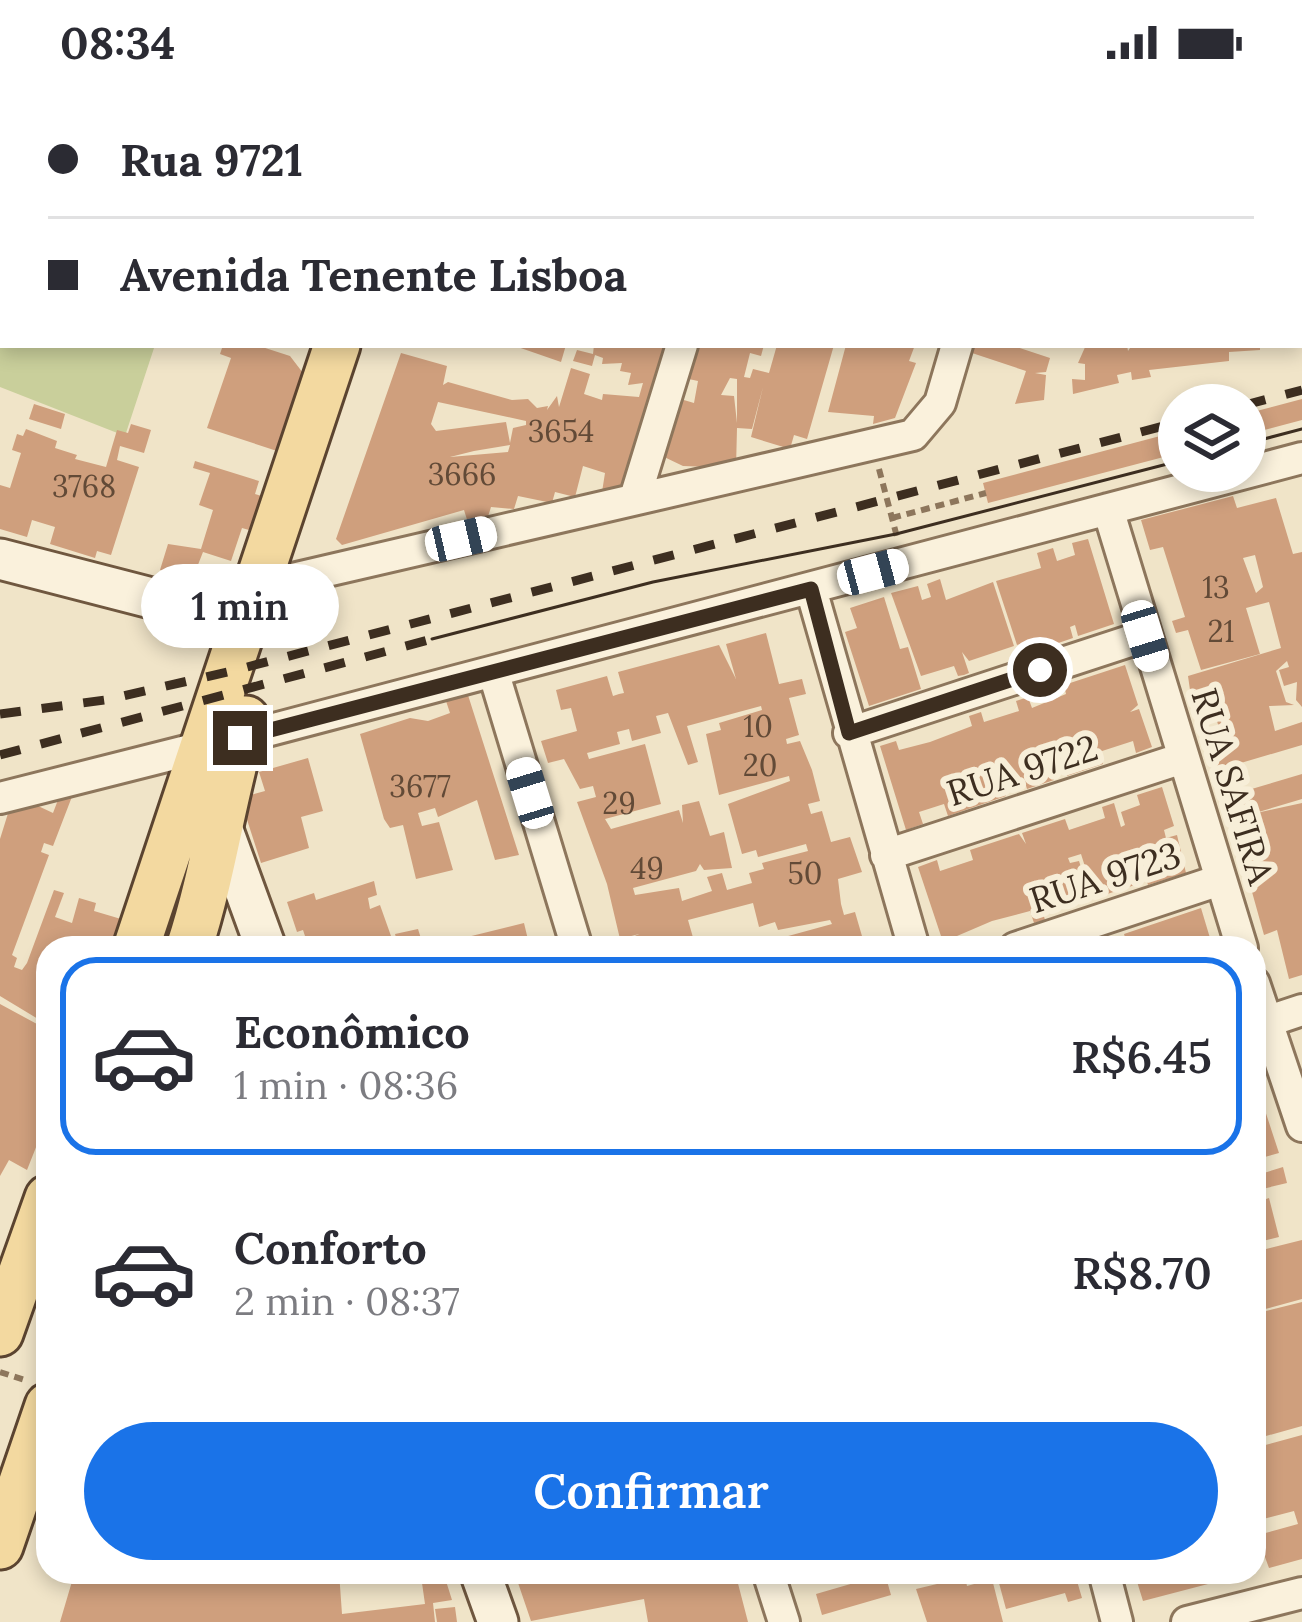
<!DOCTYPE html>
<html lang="pt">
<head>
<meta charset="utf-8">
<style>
  body { margin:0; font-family:Lora,serif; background:#f7f7f7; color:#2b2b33; height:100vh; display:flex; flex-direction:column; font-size:45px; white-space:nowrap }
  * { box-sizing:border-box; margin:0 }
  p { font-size:39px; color:#7c7c81 }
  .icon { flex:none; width:66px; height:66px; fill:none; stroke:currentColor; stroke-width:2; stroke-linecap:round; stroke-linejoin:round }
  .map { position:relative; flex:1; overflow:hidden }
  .panel { position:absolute; left:36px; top:852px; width:1230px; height:648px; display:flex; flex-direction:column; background:#fff; border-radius:36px; box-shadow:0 6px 18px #0003 }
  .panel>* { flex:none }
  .banner { position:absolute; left:0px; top:0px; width:1302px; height:264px; box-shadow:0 6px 18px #0003; display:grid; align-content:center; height:264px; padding:0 48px; background:#fff }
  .fabs { position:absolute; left:1158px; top:300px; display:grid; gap:24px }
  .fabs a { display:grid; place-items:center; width:108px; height:108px; border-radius:50%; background:#fff; box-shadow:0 6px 18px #0003; font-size:60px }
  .end { position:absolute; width:54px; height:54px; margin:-27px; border:15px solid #3d2e20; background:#fff; box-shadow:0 0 0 6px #fff }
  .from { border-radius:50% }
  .bubble { position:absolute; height:84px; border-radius:42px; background:#fff; box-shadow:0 6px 18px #0003; font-size:39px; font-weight:600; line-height:84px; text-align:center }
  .car { position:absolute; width:36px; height:72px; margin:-36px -18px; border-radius:15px; box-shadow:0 0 9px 3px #0007; background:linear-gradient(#fff 24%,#345 0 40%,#fff 0 76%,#345 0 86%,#fff 0) }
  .banner b { display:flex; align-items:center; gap:42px; height:114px; font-size:45px }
  .banner b+b { border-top:3px solid #e1e1e2 }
  .banner i { width:30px; height:30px; background:#2b2b33 }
  ul { padding:21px 0 0; list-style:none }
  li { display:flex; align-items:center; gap:36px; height:198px; margin:0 24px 18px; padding:0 24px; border:6px solid transparent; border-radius:36px }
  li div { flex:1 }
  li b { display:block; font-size:45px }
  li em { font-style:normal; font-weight:600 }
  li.current { border-color:#1a73e8 }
  li>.icon { width:108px; height:108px; stroke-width:1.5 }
  .cta { display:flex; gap:24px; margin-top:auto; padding:24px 48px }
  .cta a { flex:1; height:138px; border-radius:72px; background:#1a73e8; color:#fff; font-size:48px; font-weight:600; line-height:138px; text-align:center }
  .status { display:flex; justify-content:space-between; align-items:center; height:84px; padding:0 60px; background:#fff; direction:ltr }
  .status svg { height:33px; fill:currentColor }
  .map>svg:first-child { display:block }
</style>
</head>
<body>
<div class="status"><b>08:34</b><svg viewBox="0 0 49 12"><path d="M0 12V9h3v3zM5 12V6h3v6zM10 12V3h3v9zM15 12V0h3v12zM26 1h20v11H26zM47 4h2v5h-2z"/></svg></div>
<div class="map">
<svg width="1302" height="1538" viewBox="0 0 1302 1538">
  <rect width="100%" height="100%" fill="#f0e4c8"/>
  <path fill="#c9cf9b" d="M 0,184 L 3,261 L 155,261 L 125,352 L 0,303 Z"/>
  <path fill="#cf9f7d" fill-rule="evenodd" d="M 223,261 L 256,261 L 290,272 L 303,289 L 277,367 L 207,344 L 231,274 L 220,270 Z
    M 512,261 L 566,261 L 561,278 Z
    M 594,261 L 672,261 L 629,400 L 602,408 L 605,389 L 583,382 L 575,413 L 555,408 L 552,419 L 518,412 L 514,425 L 491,423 L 487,436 L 469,442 L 464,426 L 342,461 L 336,455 L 401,269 L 447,282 L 443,301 L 448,298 L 512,316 L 528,315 L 537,324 L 548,322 L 547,326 L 557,312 L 559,323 L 571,284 L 590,290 L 584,310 L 602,316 L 603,310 L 639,313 L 643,299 L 628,301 L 631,289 L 620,287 L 622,279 L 602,280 L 603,274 L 595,271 L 592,282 L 573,277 L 577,266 L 593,270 ZM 438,318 L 526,337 L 526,341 L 513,344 L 510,359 L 506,338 L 436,347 L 431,340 ZM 510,361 L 508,368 L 450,373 L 474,367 Z
    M 693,261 L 764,261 L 761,272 L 750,269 L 744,293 L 750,294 L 753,285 L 769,289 L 777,261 L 834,261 L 807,355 L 794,351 L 790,365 L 751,353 L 763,303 L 752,345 L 737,344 L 736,384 L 683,382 L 660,371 L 677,314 L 694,319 L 698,297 L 684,294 ZM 730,294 L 737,295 L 737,339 L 734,312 L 721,311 Z
    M 846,261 L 915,261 L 909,277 L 916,279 L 895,334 L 873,340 L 874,332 L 828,328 Z
    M 975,261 L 1011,261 L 1050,274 L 1046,288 L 1035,289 L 1046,291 L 1044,316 L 1015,320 L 1026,287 L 972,269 Z
    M 1086,261 L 1127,261 L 1128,267 L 1132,261 L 1260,261 L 1260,266 L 1229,268 L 1229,277 L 1149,286 L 1151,293 L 1132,296 L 1131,288 L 1117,291 L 1119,299 L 1073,310 L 1072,295 L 1085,296 L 1085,280 L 1078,279 Z
    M 1302,315 L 1302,336 L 1245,351 L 1245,330 Z
    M 34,320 L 65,330 L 61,345 L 29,335 Z
    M 131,340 L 151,346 L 144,369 L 120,362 L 117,376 L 139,383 L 111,471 L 97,467 L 95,474 L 50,460 L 55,443 L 32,436 L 27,453 L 0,445 L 0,401 L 10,404 L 21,369 L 12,366 L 17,350 L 23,352 L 26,345 L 57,357 L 55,364 L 77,371 L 75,375 L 106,383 L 117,346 L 128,349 Z
    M 1179,347 L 1179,369 L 988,419 L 983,399 Z
    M 195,377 L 259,397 L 255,410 L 268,414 L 256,448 L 242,444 L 231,477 L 203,468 L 192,496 L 160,486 L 168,460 L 201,465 L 213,426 L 199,421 L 210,389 L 193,384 Z
    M 1233,412 L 1237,424 L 1276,414 L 1293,470 L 1302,468 L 1302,623 L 1296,616 L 1297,598 L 1284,602 L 1279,586 L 1289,583 L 1287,577 L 1276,587 L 1286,618 L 1294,621 L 1269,622 L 1275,647 L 1302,638 L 1302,661 L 1217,686 L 1211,666 L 1224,662 L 1217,637 L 1208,640 L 1203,625 L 1193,627 L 1188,592 L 1281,564 L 1269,518 L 1246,524 L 1260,570 L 1201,586 L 1188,546 L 1176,549 L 1172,537 L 1185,533 L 1163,463 L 1150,466 L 1141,436 ZM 1255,471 L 1263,503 L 1256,509 L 1243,474 Z
    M 1088,455 L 1114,540 L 1078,552 L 1075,541 L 1070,543 L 1073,554 L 1026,570 L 1023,559 L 1017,561 L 996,497 L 1041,484 L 1037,469 L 1053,464 L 1057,477 L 1075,471 L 1072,459 Z
    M 940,495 L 946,516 L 993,498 L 1014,562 L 969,577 L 962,568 L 969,589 L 964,591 L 958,592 L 954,582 L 921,592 L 891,509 L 918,502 L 922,516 L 931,513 L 927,500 Z
    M 884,513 L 900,565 L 908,563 L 921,605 L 869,622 L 845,548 L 857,544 L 850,524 Z
    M 766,549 L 779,600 L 802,595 L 806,610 L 789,614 L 799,651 L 786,655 L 787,660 L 800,657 L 812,686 L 820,717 L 808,720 L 811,730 L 822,727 L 831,758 L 850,753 L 862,788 L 838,795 L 841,820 L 844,831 L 855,828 L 864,859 L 852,864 L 772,864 L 770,857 L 832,840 L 830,836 L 778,846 L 775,838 L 759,843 L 753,819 L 688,836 L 696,864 L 628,864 L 626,856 L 639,850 L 620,855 L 607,800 L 577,718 L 596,713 L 593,702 L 580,705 L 564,675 L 548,679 L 541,657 L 577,647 L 571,624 L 561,626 L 556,606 L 607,592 L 613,612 L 619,610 L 624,609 L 618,588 L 719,561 L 736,595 L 726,560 ZM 761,622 L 762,626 L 719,639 L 721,646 L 706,650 L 719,711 L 789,692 L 790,697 L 728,720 L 742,770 L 756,766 L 758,773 L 806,760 L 808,767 L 762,779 L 764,785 L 749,789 L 752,799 L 727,806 L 722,789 L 707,793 L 712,807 L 682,817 L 679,804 L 635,811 L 633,804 L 696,787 L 700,780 L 704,786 L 732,784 L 724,748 L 710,752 L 699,717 L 682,721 L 683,739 L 679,726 L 611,745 L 605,735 L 661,720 L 645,660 L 589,675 L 587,669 L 620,660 L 617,648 L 629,645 L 632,657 L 661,649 L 656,632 L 668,629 L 688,681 L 698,678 L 687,642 Z
    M 1125,581 L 1138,621 L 1130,628 L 1139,625 L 1152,663 L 1136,669 L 1133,657 L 1099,668 L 1103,680 L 1067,692 L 1064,680 L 1054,680 L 1054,696 L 1027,705 L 1024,695 L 1003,701 L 1006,712 L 948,732 L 944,720 L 919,728 L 923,740 L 906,746 L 880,662 L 896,657 L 899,666 L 930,658 L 972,642 L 969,632 L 981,628 L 984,638 L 1019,627 L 1016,617 L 1028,613 L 1032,624 L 1066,610 L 1064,601 Z
    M 467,608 L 519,771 L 495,776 L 477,716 L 438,733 L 435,724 L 418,729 L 422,742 L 439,738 L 453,786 L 416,795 L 403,741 L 390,744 L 384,735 L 360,650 L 410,634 L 428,637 L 450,629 L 445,614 Z
    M 308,674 L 323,727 L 301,733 L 309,764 L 261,779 L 240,714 L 265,707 L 259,688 Z
    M 1302,690 L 1302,715 L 1252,730 L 1302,719 L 1302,891 L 1289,895 L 1277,846 L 1264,851 L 1232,736 L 1245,732 L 1238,709 Z
    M 1162,703 L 1174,742 L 1164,746 L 1166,754 L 1177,751 L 1186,789 L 1148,801 L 1145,790 L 1135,788 L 1138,800 L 1095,814 L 1081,770 L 1068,774 L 1070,779 L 1079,777 L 1090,812 L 1049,825 L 1041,822 L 1045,836 L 1034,839 L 1030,827 L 992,837 L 957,852 L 960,863 L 945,864 L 918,783 L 937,776 L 940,787 L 973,776 L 970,766 L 1019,750 L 1026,760 L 1022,749 L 1065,735 L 1069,746 L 1105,734 L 1102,723 L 1114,719 L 1121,743 L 1125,741 L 1121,728 L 1140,721 L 1137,711 Z
    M 61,708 L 73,710 L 53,762 L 44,759 L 41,768 L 49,771 L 12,871 L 17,874 L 14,883 L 22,886 L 27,879 L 54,806 L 64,809 L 55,833 L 72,839 L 79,814 L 96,819 L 94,827 L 121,835 L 112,864 L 48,864 L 48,941 L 0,912 L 0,755 L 10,723 L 36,721 L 53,729 Z
    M 374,797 L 377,811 L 368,814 L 370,825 L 380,821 L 391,852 L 378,856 L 382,864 L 309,864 L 303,846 L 297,848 L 287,818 L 314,809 L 316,816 Z
    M 1201,824 L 1213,864 L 1118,864 L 1127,860 L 1124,850 Z
    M 524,839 L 530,864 L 440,864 L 439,860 Z
    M 418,845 L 424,864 L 399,864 L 395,850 Z
    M 0,920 L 48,946 L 48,976 L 37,996 L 48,1003 L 48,1033 L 27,1086 L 9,1076 L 0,1092 Z
    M 1254,993 L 1279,1069 L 1254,1076 Z
    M 1283,1083 L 1287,1099 L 1254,1107 L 1254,1092 Z
    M 1269,1114 L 1279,1153 L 1254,1159 L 1254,1119 Z
    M 1302,1156 L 1302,1215 L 1254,1228 L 1254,1168 Z
    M 1302,1218 L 1302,1342 L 1259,1354 L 1254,1347 L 1254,1230 Z
    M 1302,1351 L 1302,1475 L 1269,1484 L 1262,1465 L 1254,1468 L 1254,1441 L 1258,1451 L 1298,1440 L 1294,1427 L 1263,1435 L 1254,1416 L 1254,1364 Z
    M 82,1488 L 339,1488 L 342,1530 L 425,1520 L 422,1499 L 446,1497 L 452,1516 L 433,1519 L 435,1538 L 60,1538 L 73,1494 L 83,1493 Z
    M 735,1488 L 748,1538 L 648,1538 L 644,1515 L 531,1537 L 515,1490 Z
    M 934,1488 L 977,1488 L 965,1493 L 967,1502 L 992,1495 L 1003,1538 L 927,1538 L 916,1505 L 937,1500 Z
    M 996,1488 L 1060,1488 L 1063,1500 L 1077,1497 L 1082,1514 L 1068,1518 L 1065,1509 L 1006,1525 Z
    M 1134,1488 L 1204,1488 L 1208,1500 L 1143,1517 Z
    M 885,1490 L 891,1511 L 822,1531 L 816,1510 Z
    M 455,1523 L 457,1538 L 437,1538 L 435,1525 Z"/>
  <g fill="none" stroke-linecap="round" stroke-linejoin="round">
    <g stroke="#8d765c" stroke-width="36">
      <path id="street" d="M 1216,0 L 1225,3
        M 1040,3 L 1041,0
        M 1299,27 L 1302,28
        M 635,414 L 682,261
        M 1108,425 L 1242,864
        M 288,496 L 913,351 L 940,319 L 957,261
        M 811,505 L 914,864
        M 494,590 L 577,864
        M 849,649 L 1145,552
        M 240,654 L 1302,374
        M 0,714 L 206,662
        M 886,771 L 1183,674
        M 1015,864 L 1220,796
        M 1254,899 L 1302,1042
        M 1254,942 L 1302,926
        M 768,1488 L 784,1538
        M 1104,1488 L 1117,1538
        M 1187,1538 L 1302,1509"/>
    </g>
    <g stroke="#6f573f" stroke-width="45">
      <path id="secondary" d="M 0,151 L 3,152
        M 0,475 L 248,539
        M 220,738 L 266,864
        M 480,1488 L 498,1538"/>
    </g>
    <g stroke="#5b4430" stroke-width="51">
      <path id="primary" d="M 423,3 L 424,0
        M 136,864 L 337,261
        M 189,864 C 214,788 223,711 246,635
        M 0,1249 L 48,1114
        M 0,1462 L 48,1322"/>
    </g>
    <path stroke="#8d765c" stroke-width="6" stroke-dasharray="9 6" stroke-linecap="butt" d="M 879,385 L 897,453
      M 892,434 L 986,409
      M 0,1288 L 25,1296"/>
    <use href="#street" stroke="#faf1dc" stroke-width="30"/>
    <use href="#secondary" stroke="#faf1dc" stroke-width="39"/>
    <use href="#primary" stroke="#f3d9a0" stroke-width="45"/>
    <path stroke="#3d2e20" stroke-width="3" d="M 1245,360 L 1302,345
      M 432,555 L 653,498 L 896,450 L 1179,377"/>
    <path stroke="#3d2e20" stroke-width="9" stroke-dasharray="21 21" stroke-linecap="butt" d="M 1245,321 L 1302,306
      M 0,630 L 105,616 L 232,587 L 1179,338
      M 0,671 L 432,555"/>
  </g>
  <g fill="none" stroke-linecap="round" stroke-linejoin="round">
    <path stroke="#3d2e20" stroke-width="15" d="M 240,654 L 811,505 L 849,649 L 1040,586"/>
  </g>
  <g text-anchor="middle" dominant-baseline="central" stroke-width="12" stroke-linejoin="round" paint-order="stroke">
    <g font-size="30" fill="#624a37">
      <text x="561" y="347">3654</text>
      <text x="462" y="390">3666</text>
      <text x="84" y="402">3768</text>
      <text x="1216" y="503">13</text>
      <text x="1221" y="547">21</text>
      <text x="758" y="642">10</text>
      <text x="760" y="681">20</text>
      <text x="420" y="702">3677</text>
      <text x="619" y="719">29</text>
      <text x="647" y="784">49</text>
      <text x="805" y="789">50</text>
    </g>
    <g font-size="36" fill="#3d2e20" stroke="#f7eed8">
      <text transform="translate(1022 686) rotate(-18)">RUA 9722</text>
      <text transform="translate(1233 702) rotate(73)">RUA SAFIRA</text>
      <text transform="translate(1105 793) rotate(-18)">RUA 9723</text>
    </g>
  </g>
</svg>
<div class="fabs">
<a><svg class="icon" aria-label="layers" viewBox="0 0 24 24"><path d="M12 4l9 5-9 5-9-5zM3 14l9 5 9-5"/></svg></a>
</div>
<i class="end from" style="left:1040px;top:586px"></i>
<i class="end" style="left:240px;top:654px"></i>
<div class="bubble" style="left:141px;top:480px;width:198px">1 min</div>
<i class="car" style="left:461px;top:455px;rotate:77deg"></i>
<i class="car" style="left:873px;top:488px;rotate:75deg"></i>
<i class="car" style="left:1145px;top:552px;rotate:163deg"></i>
<i class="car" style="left:530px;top:709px;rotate:343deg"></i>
<div class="banner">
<b><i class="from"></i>Rua 9721</b>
<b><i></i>Avenida Tenente Lisboa</b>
</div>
<section class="panel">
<ul>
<li class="current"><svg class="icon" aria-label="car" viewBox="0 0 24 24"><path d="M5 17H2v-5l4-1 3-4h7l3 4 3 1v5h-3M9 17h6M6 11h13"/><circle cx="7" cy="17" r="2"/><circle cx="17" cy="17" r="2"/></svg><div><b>Econômico</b><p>1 min · 08:36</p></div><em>R$6.45</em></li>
<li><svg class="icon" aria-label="car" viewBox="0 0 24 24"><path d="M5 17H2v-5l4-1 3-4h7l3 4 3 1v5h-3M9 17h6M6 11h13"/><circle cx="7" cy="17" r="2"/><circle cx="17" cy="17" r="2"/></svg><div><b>Conforto</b><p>2 min · 08:37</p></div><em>R$8.70</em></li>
</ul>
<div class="cta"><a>Confirmar</a></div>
</section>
</div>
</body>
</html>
